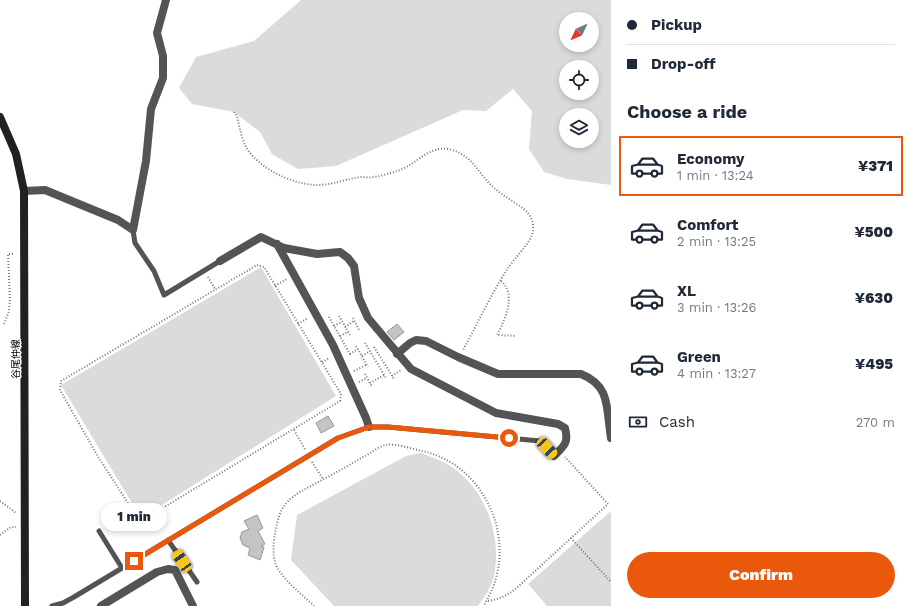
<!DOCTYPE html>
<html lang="en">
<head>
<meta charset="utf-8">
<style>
  body { margin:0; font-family:"Work Sans","Noto Sans JP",sans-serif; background:#f2f2f3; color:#1f2937; height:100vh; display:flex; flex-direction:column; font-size:15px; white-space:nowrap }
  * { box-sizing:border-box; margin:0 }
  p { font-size:13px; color:#747a83 }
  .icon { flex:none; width:22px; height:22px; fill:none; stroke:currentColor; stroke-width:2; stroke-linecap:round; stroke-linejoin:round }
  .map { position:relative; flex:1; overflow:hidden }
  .panel { display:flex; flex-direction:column; background:#fff; width:300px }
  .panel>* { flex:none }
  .banner { display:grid; align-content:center; height:88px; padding:0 16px; background:#fff }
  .needle { width:26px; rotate:226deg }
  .fabs { position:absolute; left:559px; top:12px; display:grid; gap:8px }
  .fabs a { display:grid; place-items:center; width:40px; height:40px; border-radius:50%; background:#fff; box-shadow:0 2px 6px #0003; font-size:20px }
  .end { position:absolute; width:18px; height:18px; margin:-9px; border:5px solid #ea580c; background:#fff; box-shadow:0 0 0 2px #fff }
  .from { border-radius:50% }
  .bubble { position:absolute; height:28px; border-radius:14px; background:#fff; box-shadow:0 2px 6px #0003; font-size:13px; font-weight:800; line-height:28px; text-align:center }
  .car { position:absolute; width:12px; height:24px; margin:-12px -6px; border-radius:5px; box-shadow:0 0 3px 1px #0007; background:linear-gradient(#f5c518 24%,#345 0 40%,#f5c518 0 76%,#345 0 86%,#f5c518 0) }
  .banner b { display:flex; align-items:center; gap:14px; height:38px; font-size:15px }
  .banner b+b { border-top:1px solid #e0e1e3 }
  .banner i { width:10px; height:10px; background:#1f2937 }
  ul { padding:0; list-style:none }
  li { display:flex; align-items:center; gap:12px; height:60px; margin:0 8px 6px; padding:0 8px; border:2px solid transparent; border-radius:0px }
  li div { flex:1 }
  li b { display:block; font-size:15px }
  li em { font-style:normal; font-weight:800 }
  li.on { border-color:#ea580c }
  li>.icon { width:36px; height:36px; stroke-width:1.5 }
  h2 { padding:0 16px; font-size:18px; line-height:48px }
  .pay { display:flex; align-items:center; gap:10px; height:44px; padding:0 16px; font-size:15px }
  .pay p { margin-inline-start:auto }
  .action { display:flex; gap:8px; margin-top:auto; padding:8px 16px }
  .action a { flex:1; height:46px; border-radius:24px; background:#ea580c; color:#fff; font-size:16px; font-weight:800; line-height:46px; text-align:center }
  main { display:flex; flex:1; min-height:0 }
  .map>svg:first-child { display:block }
</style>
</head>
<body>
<main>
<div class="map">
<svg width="611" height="606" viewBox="0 0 611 606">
  <rect width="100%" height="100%" fill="#fff"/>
  <path fill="#dbdbdb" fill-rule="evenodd" d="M 301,0 L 611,0 L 611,185 L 567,179 L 544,172 L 529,149 L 532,111 L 513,89 L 486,111 L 463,110 L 336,166 L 298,169 L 272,154 L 260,132 L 234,112 L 192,104 L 179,88 L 196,57 L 254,41 ZM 566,19 L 592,19 L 592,45 L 566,45 ZM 566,67 L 592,67 L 592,93 L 566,93 ZM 566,115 L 592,115 L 592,141 L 566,141 Z
    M 261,267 L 336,396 L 141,518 L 61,385 Z
    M 421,453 C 432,457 442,461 452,467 C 486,490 502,536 494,576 C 492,586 484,597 478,606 L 334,606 L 291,560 L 297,515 L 406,456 Z
    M 611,511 L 611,606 L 547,606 L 528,584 Z"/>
  <path fill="#c4c4c4" stroke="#989898" d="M 397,324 L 404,332 L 394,340 L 387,332 Z
    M 328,416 L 334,426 L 321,433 L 316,423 Z
    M 257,515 L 263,528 L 258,531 L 265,544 L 261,546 L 264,547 L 260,560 L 248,555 L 250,548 L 243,545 L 240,538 L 242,532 L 249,529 L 244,521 Z"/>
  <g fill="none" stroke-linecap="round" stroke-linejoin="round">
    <path stroke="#767676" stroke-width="2" stroke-dasharray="1 2" stroke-linecap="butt" d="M 234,112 L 237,116 C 239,125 241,136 245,145 C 257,168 291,184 316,185 C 332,185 346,179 361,177 C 365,177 369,178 373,177 C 382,176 391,173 400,170 C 416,164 429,146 448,149 C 471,153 478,173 493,187 C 503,196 515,202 525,210 C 532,216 535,226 532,235 C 528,245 514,259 508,268 C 491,294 478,323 463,350
      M 257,265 L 264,267 L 341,394 L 340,401 L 146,518 L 135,514 L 97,455 L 60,390 L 61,381 Z
      M 208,277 L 215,289
      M 501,281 C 517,294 505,320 497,335 L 516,336
      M 275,286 L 287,279
      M 339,316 L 350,335
      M 329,317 L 351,356
      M 353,318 L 359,330
      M 4,324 L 9,311 L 10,299 L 8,254 L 15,254
      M 298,324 L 308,318
      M 334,326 L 342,322
      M 345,327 L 354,321
      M 340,336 L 348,332
      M 365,343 L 386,378
      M 356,346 L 368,367
      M 374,347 L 394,379
      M 350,354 L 358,349
      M 362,356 L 370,351
      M 322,362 L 329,358
      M 354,371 L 366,365
      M 365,374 L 372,387
      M 392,376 L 401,370
      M 359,382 L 367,378
      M 370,383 L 384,375
      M 294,430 L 305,449
      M 312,462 L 323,479
      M 0,501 L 16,513
      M 0,535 L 11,527 L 16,527
      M 571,538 L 611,582
      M 488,601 C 501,599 510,594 520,585 L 608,504 L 565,457
      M 314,606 C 303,595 279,577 275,562 C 272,551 274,539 276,528 C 280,510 283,504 298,493 C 320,481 343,469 365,456 C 371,453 379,446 386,445 C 395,443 413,449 422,451 C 478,463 511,524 496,578 C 494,588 488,597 484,606"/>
    <path stroke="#545454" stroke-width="5" d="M 133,230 L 135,243 L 154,271 L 164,295 L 220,261
      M 99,531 L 122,568
      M 168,540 L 197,582
      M 52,606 L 63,603 L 74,597 L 338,438 L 369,427 L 388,427 L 540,441 L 554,456"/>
    <path stroke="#545454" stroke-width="8" d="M 24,191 L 45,190 L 118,220 L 133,230 L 146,161 L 151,109 L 163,78 L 163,56 L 157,33 L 166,0
      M 277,244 L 333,345 L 366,418 L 369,427
      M 220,261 L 261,237 L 284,248 L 317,254 L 340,252 L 348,258 L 354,266 L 359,298 L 368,318 L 411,369 L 496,413 L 558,424 L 565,428 C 569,443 564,446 554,456
      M 397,354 L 410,343 L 416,340 L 426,341 L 458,357 L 498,374 L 581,374 C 611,386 606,408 611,438
      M 101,606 L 157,572 L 168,569 L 175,570 L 193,606"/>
    <path stroke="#212121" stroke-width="8" d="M 0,117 L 16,154 L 24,191 L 25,606"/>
  </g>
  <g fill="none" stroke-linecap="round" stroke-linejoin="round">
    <path stroke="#ea580c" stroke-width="5" d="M 134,561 L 338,438 L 369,427 L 388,427 L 509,438"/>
  </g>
  <g text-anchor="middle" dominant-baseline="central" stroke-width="3" stroke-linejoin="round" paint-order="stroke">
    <g font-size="10" fill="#000" stroke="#fff">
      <text transform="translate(15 359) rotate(-90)">谷尾仲線</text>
    </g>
  </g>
</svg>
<div class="fabs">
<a><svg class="needle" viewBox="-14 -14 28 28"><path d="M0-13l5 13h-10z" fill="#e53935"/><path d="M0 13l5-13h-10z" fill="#747a83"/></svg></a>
<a><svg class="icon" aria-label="locate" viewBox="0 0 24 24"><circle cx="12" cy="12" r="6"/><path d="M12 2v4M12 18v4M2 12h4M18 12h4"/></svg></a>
<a><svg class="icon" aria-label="layers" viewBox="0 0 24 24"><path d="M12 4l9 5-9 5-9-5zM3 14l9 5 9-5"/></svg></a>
</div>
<i class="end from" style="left:509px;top:438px"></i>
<i class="end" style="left:134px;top:561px"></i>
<div class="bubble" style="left:101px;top:503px;width:66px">1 min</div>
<i class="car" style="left:547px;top:448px;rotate:137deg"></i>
<i class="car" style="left:182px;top:561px;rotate:326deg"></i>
</div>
<section class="panel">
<div class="banner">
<b><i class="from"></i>Pickup</b>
<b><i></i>Drop-off</b>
</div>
<h2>Choose a ride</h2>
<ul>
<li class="on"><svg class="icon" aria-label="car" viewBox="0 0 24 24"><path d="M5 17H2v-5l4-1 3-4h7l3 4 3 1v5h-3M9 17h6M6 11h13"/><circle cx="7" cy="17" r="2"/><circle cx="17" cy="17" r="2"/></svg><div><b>Economy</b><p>1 min · 13:24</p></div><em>¥371</em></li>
<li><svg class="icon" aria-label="car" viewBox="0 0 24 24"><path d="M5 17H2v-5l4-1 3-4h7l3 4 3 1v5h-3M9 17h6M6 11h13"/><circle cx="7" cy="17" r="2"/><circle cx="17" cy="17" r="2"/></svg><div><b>Comfort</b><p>2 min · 13:25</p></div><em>¥500</em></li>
<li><svg class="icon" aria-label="car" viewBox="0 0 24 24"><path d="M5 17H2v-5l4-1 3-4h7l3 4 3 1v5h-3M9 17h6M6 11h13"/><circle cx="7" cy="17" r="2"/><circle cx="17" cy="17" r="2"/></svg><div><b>XL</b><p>3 min · 13:26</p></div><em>¥630</em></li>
<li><svg class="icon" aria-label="car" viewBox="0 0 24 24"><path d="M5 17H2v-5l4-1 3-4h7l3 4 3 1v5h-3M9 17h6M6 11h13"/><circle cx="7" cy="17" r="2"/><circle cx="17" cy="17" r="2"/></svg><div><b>Green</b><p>4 min · 13:27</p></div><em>¥495</em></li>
</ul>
<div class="pay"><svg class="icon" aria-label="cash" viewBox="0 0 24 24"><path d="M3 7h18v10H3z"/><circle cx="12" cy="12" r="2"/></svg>Cash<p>270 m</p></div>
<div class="action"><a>Confirm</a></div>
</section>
</main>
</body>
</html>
